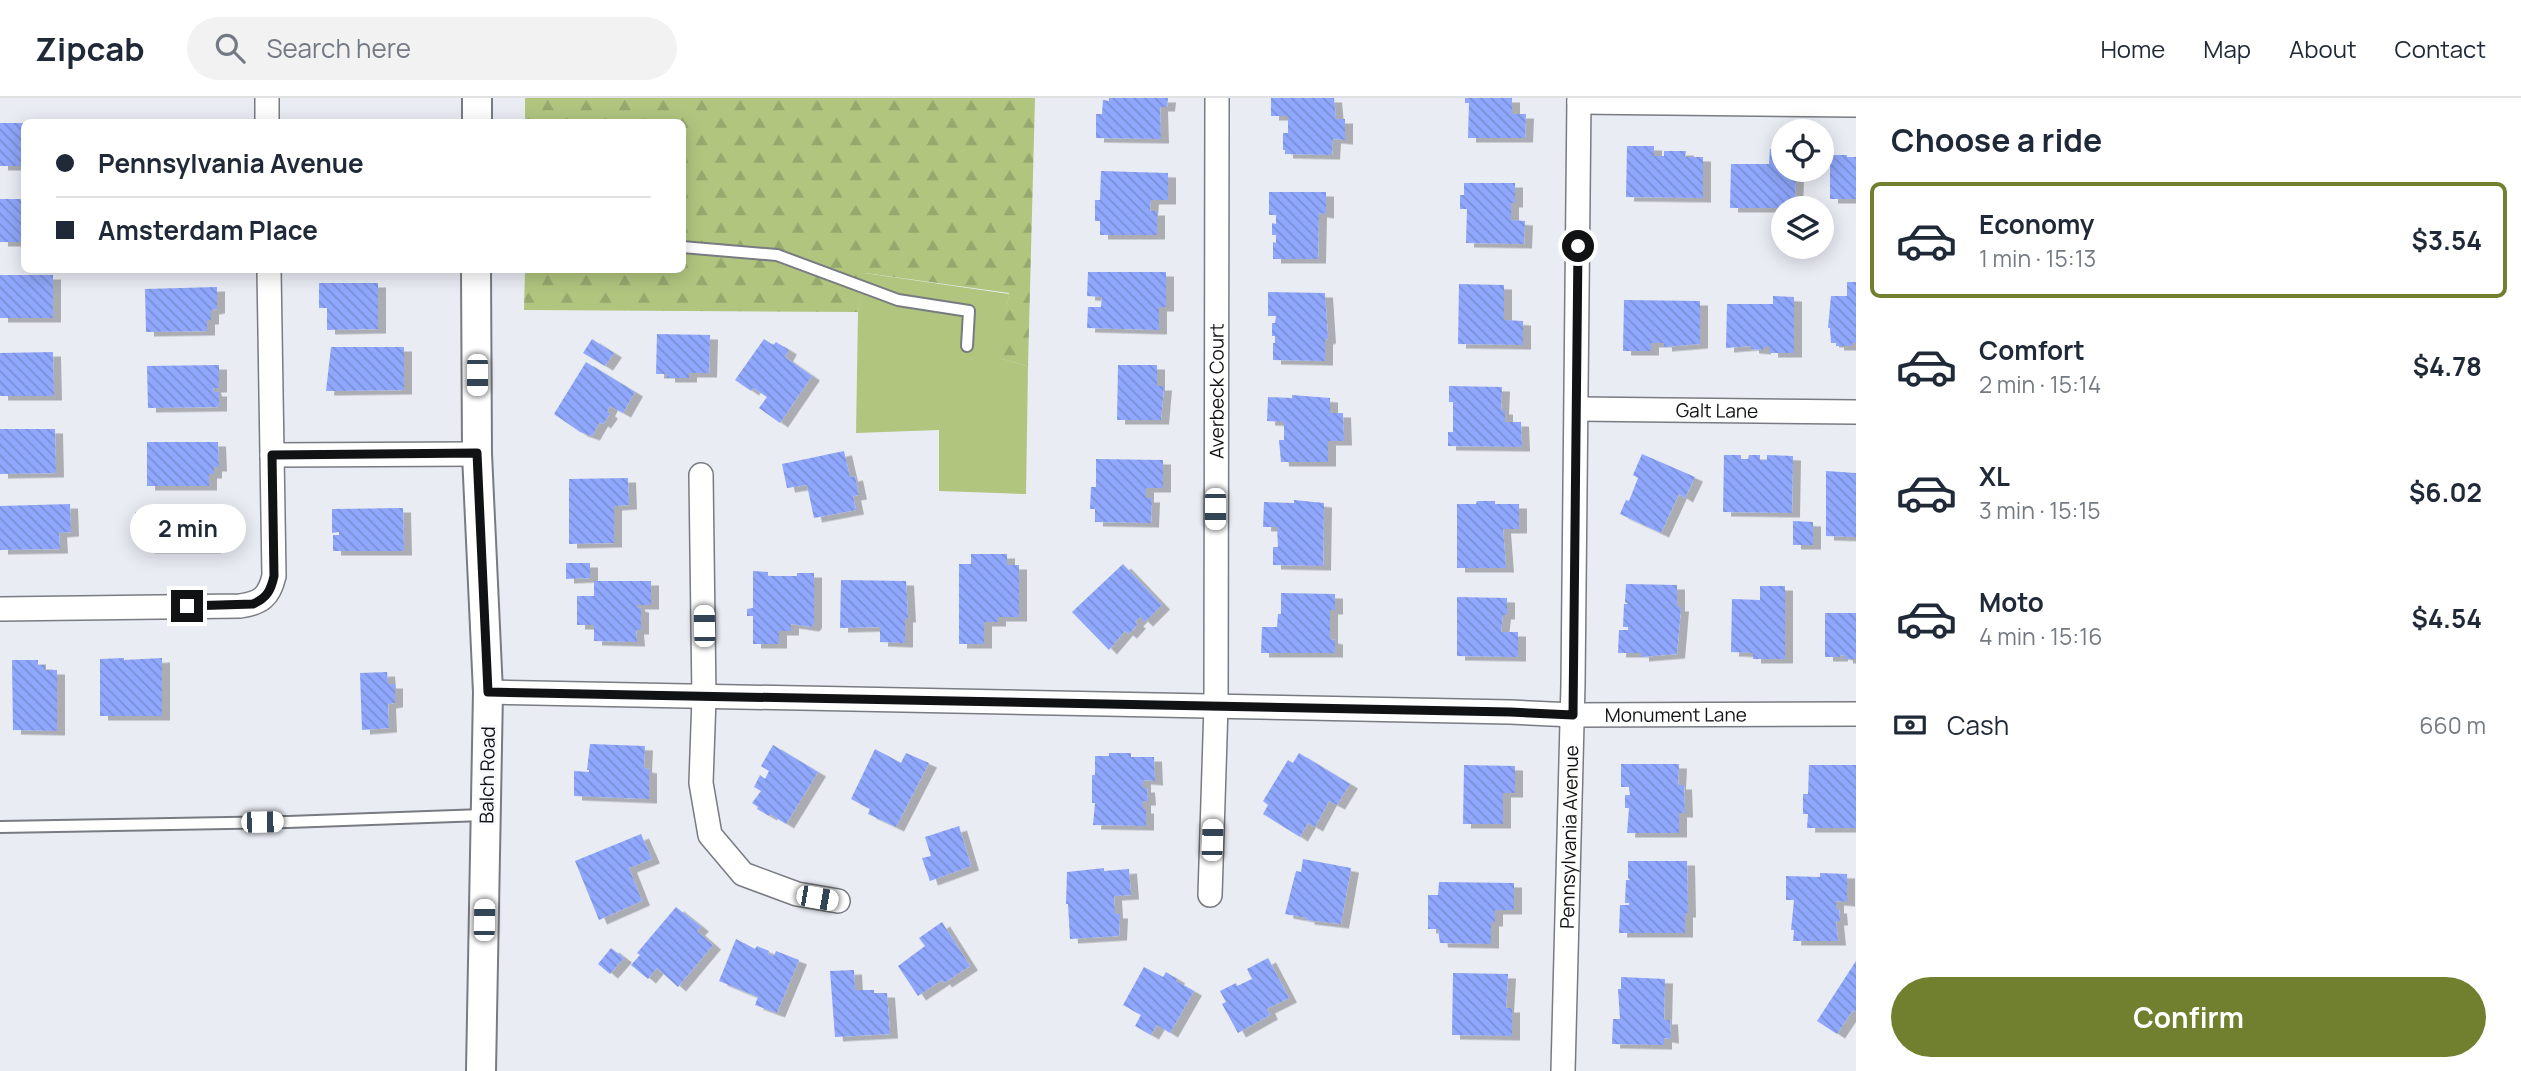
<!DOCTYPE html>
<html lang="en">
<head>
<meta charset="utf-8">
<style>
  body { margin:0; font-family:Manrope,sans-serif; background:#f2f2f3; color:#1f2937; height:100vh; display:flex; flex-direction:column; font-size:26px; white-space:nowrap }
  * { box-sizing:border-box; margin:0 }
  p { font-size:23px; color:#747a83 }
  .icon { flex:none; width:38px; height:38px; fill:none; stroke:currentColor; stroke-width:2; stroke-linecap:round; stroke-linejoin:round }
  .map { position:relative; flex:1; overflow:hidden }
  .drawer { display:flex; flex-direction:column; background:#fff; width:665px }
  .drawer>* { flex:none }
  .hud { position:absolute; left:21px; top:21px; width:665px; height:154px; border-radius:10px; box-shadow:0 4px 18px #0003; display:grid; align-content:center; height:154px; padding:0 35px; background:#fff }
  .tools { position:absolute; left:1771px; top:21px; display:grid; gap:14px }
  .tools a { display:grid; place-items:center; width:63px; height:63px; border-radius:50%; background:#fff; box-shadow:0 4px 18px #0003; font-size:35px }
  .end { position:absolute; width:32px; height:32px; margin:-16px; border:9px solid #111214; background:#fff; box-shadow:0 0 0 4px #fff }
  .from { border-radius:50% }
  .bubble { position:absolute; height:49px; border-radius:24px; background:#fff; box-shadow:0 4px 18px #0003; font-size:23px; font-weight:700; line-height:49px; text-align:center }
  .car { position:absolute; width:21px; height:42px; margin:-21px -10px; border-radius:9px; box-shadow:0 0 5px 2px #0007; background:linear-gradient(#fff 24%,#345 0 40%,#fff 0 76%,#345 0 86%,#fff 0) }
  .hud b { display:flex; align-items:center; gap:24px; height:66px; font-size:26px }
  .hud b+b { border-top:2px solid #e0e1e3 }
  .hud i { width:18px; height:18px; background:#1f2937 }
  ul { padding:0; list-style:none }
  li { display:flex; align-items:center; gap:21px; height:116px; margin:0 14px 10px; padding:0 21px; border:4px solid transparent; border-radius:10px }
  li div { flex:1 }
  li b { display:block; font-size:26px }
  li em { font-style:normal; font-weight:700 }
  li.on { border-color:#70802f }
  li>.icon { width:63px; height:63px; stroke-width:1.5 }
  h2 { padding:0 35px; font-size:32px; line-height:84px }
  .pay { display:flex; align-items:center; gap:18px; height:77px; padding:0 35px; font-size:26px }
  .pay p { margin-inline-start:auto }
  .cta { display:flex; gap:14px; margin-top:auto; padding:14px 35px }
  .cta a { flex:1; height:80px; border-radius:42px; background:#70802f; color:#fff; font-size:28px; font-weight:700; line-height:80px; text-align:center }
  header { display:flex; align-items:center; gap:42px; box-sizing:border-box; height:98px; padding:0 35px; background:#fff; border-bottom:2px solid #e0e1e3 }
  header strong { font-size:33px }
  nav { display:flex; gap:38px; margin-inline-start:auto; font-size:24px }
  .search { width:490px; height:63px; background:#f2f2f3; display:flex; align-items:center; gap:18px; box-sizing:border-box; padding:0 24px; border-radius:38px; color:#747a83; font-size:26px }
  main { display:flex; flex:1; min-height:0 }
  .map>svg:first-child { display:block }
</style>
</head>
<body>
<header>
<strong>Zipcab</strong>
<div class="search"><svg class="icon" aria-label="search" viewBox="0 0 24 24"><circle cx="10" cy="10" r="6"/><path d="M15 15l6 6"/></svg>Search here</div>
<nav><a>Home</a><a>Map</a><a>About</a><a>Contact</a></nav>
</header>
<main>
<div class="map">
<svg width="1856" height="973" viewBox="0 0 1856 973">
  <defs>
    <pattern id="forest-firs" width="22" height="20" patternUnits="userSpaceOnUse" patternTransform="scale(1.75)"><rect width="22" height="20" fill="#b1c57f"/><path d="M5 1l3.5 6h-7zM16 11l3.5 6h-7z" fill="#97a86d"/></pattern>
    <pattern id="building-back-hatch" width="6" height="6" patternUnits="userSpaceOnUse" patternTransform="scale(1.75)"><rect width="6" height="6" fill="#8fa7fc"/><path d="M-1 5l2 2M0 0l6 6M5-1l2 2" fill="none" stroke="#7a8fd7"/></pattern>
    <filter id="shadow"><feDropShadow dx="8" dy="4.5" stdDeviation="0" flood-color="#0004"/></filter>
  </defs>
  <rect width="100%" height="100%" fill="#e9ecf3"/>
  <path fill="#b1c57f" d="M 864,175 L 1009,196 L 999,260 L 1028,268 L 1026,396 L 939,393 L 939,332 L 856,335 L 858,214 Z"/>
  <path fill="url(#forest-firs)" d="M 525,0 L 1035,0 L 1028,268 L 998,260 L 1009,195 L 865,175 L 858,214 L 524,212 L 525,172 L 682,172 L 682,24 L 525,24 Z"/>
  <path fill="url(#building-back-hatch)" filter="url(#shadow)" d="M 1109,0 L 1168,0 L 1167,9 L 1160,9 L 1161,41 L 1096,40 L 1096,16 L 1102,16 L 1103,2 L 1109,3 Z
    M 1271,0 L 1334,0 L 1336,21 L 1345,21 L 1345,42 L 1333,41 L 1332,57 L 1285,56 L 1285,52 L 1283,52 L 1283,35 L 1288,35 L 1288,18 L 1271,18 Z
    M 1465,0 L 1512,0 L 1512,16 L 1526,16 L 1525,40 L 1468,40 L 1469,5 L 1465,5 Z
    M 316,21 L 383,21 L 383,24 L 317,24 Z
    M 0,25 L 24,25 L 24,68 L 0,68 Z
    M 1627,48 L 1654,48 L 1654,58 L 1664,58 L 1664,53 L 1686,53 L 1685,59 L 1703,59 L 1703,100 L 1626,99 Z
    M 1770,51 L 1783,51 L 1783,72 L 1796,72 L 1795,110 L 1730,110 L 1731,66 L 1769,66 Z
    M 1830,57 L 1847,57 L 1847,59 L 1856,59 L 1856,101 L 1830,101 Z
    M 1101,73 L 1168,75 L 1168,102 L 1151,102 L 1150,113 L 1157,113 L 1157,137 L 1100,137 L 1100,123 L 1095,123 L 1095,102 L 1100,102 Z
    M 1464,85 L 1515,85 L 1515,105 L 1511,105 L 1511,122 L 1525,123 L 1524,146 L 1466,145 L 1467,111 L 1460,111 L 1460,97 L 1464,97 Z
    M 1269,94 L 1326,94 L 1326,116 L 1319,115 L 1318,161 L 1273,161 L 1273,144 L 1276,145 L 1276,137 L 1272,137 L 1272,125 L 1276,126 L 1276,117 L 1269,117 Z
    M 0,101 L 24,101 L 24,144 L 0,144 Z
    M 1088,174 L 1166,174 L 1166,209 L 1159,209 L 1159,232 L 1087,230 L 1088,209 L 1101,209 L 1102,199 L 1087,198 Z
    M 0,177 L 53,177 L 53,220 L 0,220 Z
    M 1847,184 L 1856,184 L 1856,245 L 1852,245 L 1852,248 L 1836,248 L 1836,245 L 1831,245 L 1830,230 L 1828,230 L 1831,198 L 1847,198 Z
    M 319,185 L 378,185 L 378,231 L 327,232 L 327,210 L 319,210 Z
    M 1459,186 L 1504,187 L 1504,222 L 1523,223 L 1523,247 L 1458,246 Z
    M 217,189 L 217,211 L 211,212 L 211,222 L 207,222 L 207,233 L 146,234 L 145,191 Z
    M 1268,194 L 1325,195 L 1328,241 L 1325,242 L 1325,263 L 1273,262 L 1273,245 L 1275,245 L 1275,238 L 1272,238 L 1272,225 L 1275,225 L 1276,218 L 1268,218 Z
    M 1773,198 L 1794,199 L 1794,255 L 1770,255 L 1770,249 L 1763,249 L 1763,252 L 1751,251 L 1751,248 L 1726,250 L 1727,206 L 1773,206 Z
    M 1624,202 L 1700,203 L 1700,246 L 1664,249 L 1664,245 L 1651,245 L 1651,253 L 1623,253 Z
    M 657,236 L 710,237 L 709,275 L 689,275 L 689,280 L 667,280 L 667,276 L 656,276 Z
    M 592,241 L 614,255 L 605,268 L 583,255 Z
    M 764,241 L 773,247 L 776,244 L 789,252 L 785,259 L 812,278 L 780,325 L 759,310 L 767,299 L 753,290 L 751,293 L 735,282 Z
    M 331,249 L 404,249 L 404,292 L 326,293 Z
    M 53,254 L 54,298 L 0,298 L 0,255 Z
    M 586,264 L 635,294 L 623,315 L 610,308 L 607,314 L 610,316 L 603,326 L 600,324 L 592,338 L 580,334 L 554,316 Z
    M 219,267 L 219,290 L 213,290 L 214,294 L 219,294 L 219,309 L 148,310 L 147,268 Z
    M 1118,267 L 1157,267 L 1157,288 L 1164,288 L 1161,322 L 1117,322 Z
    M 1449,288 L 1502,289 L 1501,312 L 1505,312 L 1505,324 L 1521,324 L 1522,349 L 1448,348 L 1448,334 L 1453,334 L 1453,304 L 1449,304 Z
    M 1292,297 L 1330,300 L 1330,315 L 1343,315 L 1344,343 L 1328,343 L 1328,364 L 1281,364 L 1279,342 L 1284,342 L 1284,324 L 1267,323 L 1268,299 L 1292,300 Z
    M 0,331 L 55,331 L 56,375 L 0,376 Z
    M 147,344 L 218,344 L 219,369 L 214,369 L 214,376 L 209,376 L 209,388 L 147,388 Z
    M 844,353 L 850,379 L 855,378 L 859,397 L 853,398 L 856,412 L 814,420 L 807,387 L 787,390 L 782,366 Z
    M 1642,356 L 1695,379 L 1685,400 L 1679,396 L 1661,435 L 1620,416 L 1626,402 L 1629,403 L 1638,380 L 1633,377 Z
    M 1724,357 L 1741,357 L 1741,361 L 1748,361 L 1749,357 L 1760,357 L 1760,362 L 1767,362 L 1767,357 L 1793,358 L 1792,415 L 1723,414 Z
    M 1096,361 L 1163,362 L 1163,390 L 1146,390 L 1146,400 L 1152,400 L 1151,425 L 1095,424 L 1095,411 L 1090,411 L 1091,389 L 1096,389 Z
    M 1826,373 L 1856,375 L 1856,439 L 1826,438 Z
    M 628,380 L 629,407 L 614,408 L 614,445 L 569,446 L 569,381 Z
    M 1294,402 L 1324,405 L 1323,468 L 1273,467 L 1273,449 L 1278,449 L 1277,429 L 1263,429 L 1264,404 L 1294,405 Z
    M 1477,403 L 1495,403 L 1495,406 L 1519,406 L 1519,431 L 1503,431 L 1506,470 L 1457,470 L 1457,406 L 1476,406 Z
    M 70,406 L 71,434 L 59,435 L 60,451 L 0,452 L 0,408 Z
    M 213,408 L 213,451 L 146,451 L 145,428 L 135,428 L 135,414 L 145,414 L 145,409 Z
    M 403,410 L 404,453 L 333,453 L 333,437 L 339,437 L 339,434 L 332,435 L 332,411 Z
    M 1793,423 L 1813,424 L 1813,447 L 1793,447 Z
    M 971,456 L 1007,456 L 1007,467 L 1019,467 L 1019,519 L 998,519 L 998,524 L 984,524 L 984,546 L 959,546 L 959,466 L 971,466 Z
    M 566,465 L 590,465 L 590,480 L 566,481 Z
    M 1123,466 L 1162,507 L 1145,524 L 1140,519 L 1135,524 L 1138,526 L 1129,536 L 1125,533 L 1109,552 L 1072,514 Z
    M 753,473 L 768,474 L 768,478 L 797,478 L 797,475 L 814,475 L 814,526 L 811,529 L 791,526 L 791,533 L 779,533 L 779,546 L 753,546 L 753,518 L 747,518 L 747,511 L 753,510 Z
    M 841,482 L 906,483 L 908,520 L 905,520 L 905,545 L 880,544 L 880,529 L 840,530 Z
    M 594,483 L 651,483 L 651,507 L 637,507 L 637,509 L 641,510 L 641,532 L 636,532 L 637,544 L 594,543 L 594,527 L 577,527 L 577,498 L 594,498 Z
    M 1626,486 L 1677,487 L 1677,509 L 1681,509 L 1677,556 L 1641,559 L 1641,555 L 1618,555 L 1619,532 L 1628,532 L 1628,529 L 1623,529 L 1624,506 L 1628,506 L 1625,504 Z
    M 1760,488 L 1785,488 L 1785,561 L 1753,561 L 1753,555 L 1731,554 L 1732,501 L 1760,502 Z
    M 1281,495 L 1335,496 L 1335,512 L 1330,512 L 1330,541 L 1335,542 L 1335,555 L 1261,555 L 1262,529 L 1277,529 L 1278,516 L 1281,516 Z
    M 1457,499 L 1507,500 L 1507,517 L 1503,517 L 1501,534 L 1518,534 L 1518,559 L 1457,558 Z
    M 1825,515 L 1856,515 L 1856,561 L 1845,561 L 1845,558 L 1840,557 L 1840,559 L 1825,559 Z
    M 124,560 L 124,562 L 162,560 L 162,618 L 100,618 L 100,561 Z
    M 12,562 L 38,562 L 38,567 L 45,567 L 45,572 L 57,572 L 57,633 L 13,632 Z
    M 387,574 L 388,586 L 395,586 L 395,605 L 388,606 L 389,630 L 362,632 L 360,575 Z
    M 590,646 L 645,648 L 644,670 L 649,671 L 649,701 L 574,698 L 574,673 L 589,674 L 589,672 L 587,672 Z
    M 773,647 L 818,674 L 786,726 L 770,716 L 769,718 L 757,711 L 758,709 L 752,705 L 761,693 L 754,689 L 760,677 L 765,681 L 769,673 L 761,668 Z
    M 875,651 L 901,665 L 906,655 L 929,665 L 896,729 L 868,716 L 870,711 L 851,701 Z
    M 1109,655 L 1131,655 L 1131,659 L 1154,659 L 1155,683 L 1143,682 L 1143,690 L 1147,690 L 1148,703 L 1143,703 L 1143,711 L 1146,711 L 1146,728 L 1093,727 L 1095,705 L 1092,705 L 1092,677 L 1095,677 L 1095,658 L 1109,658 Z
    M 1299,655 L 1350,686 L 1337,707 L 1329,703 L 1315,729 L 1308,725 L 1300,739 L 1263,716 L 1268,707 L 1263,703 L 1288,662 L 1293,665 Z
    M 1621,666 L 1679,666 L 1678,687 L 1684,687 L 1685,715 L 1679,715 L 1679,735 L 1627,735 L 1629,710 L 1625,710 L 1625,697 L 1630,697 L 1629,689 L 1621,689 Z
    M 1464,667 L 1515,668 L 1515,695 L 1503,695 L 1503,726 L 1463,726 Z
    M 1809,667 L 1856,667 L 1856,730 L 1807,730 L 1808,716 L 1803,716 L 1803,696 L 1808,696 Z
    M 959,728 L 971,768 L 930,783 L 922,760 L 931,758 L 925,739 Z
    M 641,736 L 652,761 L 629,770 L 642,803 L 599,822 L 575,763 Z
    M 1303,761 L 1351,770 L 1341,826 L 1306,822 L 1307,820 L 1285,816 L 1296,773 L 1301,774 Z
    M 1628,763 L 1687,763 L 1688,815 L 1685,815 L 1685,835 L 1619,835 L 1620,807 L 1629,807 L 1629,805 L 1625,805 L 1626,782 L 1630,782 L 1628,780 Z
    M 1104,770 L 1104,773 L 1129,771 L 1131,797 L 1114,798 L 1115,816 L 1120,816 L 1119,838 L 1070,841 L 1068,806 L 1066,806 L 1067,774 Z
    M 1820,775 L 1847,776 L 1847,804 L 1836,803 L 1836,811 L 1839,811 L 1840,823 L 1836,823 L 1838,843 L 1793,843 L 1794,832 L 1791,832 L 1794,802 L 1786,802 L 1786,778 L 1820,779 Z
    M 1439,784 L 1514,785 L 1514,812 L 1495,812 L 1495,824 L 1491,824 L 1491,846 L 1440,845 L 1438,831 L 1428,831 L 1428,797 L 1438,797 Z
    M 676,809 L 701,829 L 697,833 L 713,847 L 678,889 L 657,870 L 648,881 L 631,867 L 640,857 L 637,855 Z
    M 942,824 L 970,868 L 944,885 L 942,882 L 918,898 L 898,868 L 925,848 L 919,840 Z
    M 736,841 L 755,851 L 757,848 L 769,853 L 768,856 L 774,858 L 776,853 L 799,862 L 777,915 L 755,907 L 758,899 L 719,883 Z
    M 611,850 L 624,860 L 610,876 L 598,866 Z
    M 1268,860 L 1289,900 L 1267,911 L 1270,917 L 1238,935 L 1222,906 L 1226,904 L 1220,893 L 1236,885 L 1237,888 L 1252,881 L 1247,871 Z
    M 1856,863 L 1856,914 L 1853,912 L 1837,936 L 1817,923 Z
    M 1144,869 L 1163,879 L 1166,874 L 1177,881 L 1176,883 L 1194,893 L 1170,935 L 1157,927 L 1151,937 L 1135,928 L 1141,917 L 1123,907 Z
    M 854,872 L 855,892 L 874,892 L 874,895 L 887,895 L 890,936 L 835,939 L 830,873 Z
    M 1453,875 L 1508,876 L 1506,910 L 1512,910 L 1512,938 L 1452,937 Z
    M 1621,879 L 1665,881 L 1664,922 L 1670,922 L 1671,941 L 1664,940 L 1664,947 L 1612,946 L 1613,921 L 1620,921 L 1618,891 L 1621,891 Z"/>
  <g fill="none" stroke-linecap="round" stroke-linejoin="round">
    <g stroke="#787b81" stroke-width="14">
      <path id="service" d="M 682,149 L 777,157 L 898,202 L 969,213 L 967,248
        M 0,729 L 288,724 L 483,717"/>
    </g>
    <g stroke="#787b81" stroke-width="26">
      <g id="minor">
        <path d="M 267,0 L 267,24"/>
        <path d="M 1579,4 L 1856,7"/>
        <path id="s1" d="M 1577,311 L 1856,314"/>
        <path d="M 272,357 L 477,356"/>
        <path d="M 701,377 L 704,600 L 701,685 L 710,737 L 743,776 L 797,796 L 838,803"/>
        <path d="M 0,511 L 240,508 C 261,505 269,499 274,478 L 269,172"/>
        <path id="s2" d="M 488,594 L 1510,614 L 1573,617 L 1856,616"/>
        <path id="s3" d="M 1210,797 L 1216,608 L 1217,0"/>
        <path id="s4" d="M 1563,973 L 1573,586 L 1579,0"/>
      </g>
    </g>
    <g stroke="#787b81" stroke-width="32">
      <path id="tertiary" d="M 477,24 L 477,0
        M 476,172 L 477,356 L 488,594 L 481,973"/>
    </g>
    <use href="#service" stroke="#fff" stroke-width="10"/>
    <use href="#minor" stroke="#fff" stroke-width="23"/>
    <use href="#tertiary" stroke="#fff" stroke-width="28"/>
  </g>
  <g fill="none" stroke-linecap="round" stroke-linejoin="round">
    <path stroke="#111214" stroke-width="9" d="M 187,508 L 253,506 C 267,500 271,492 274,478 L 272,357 L 477,355 L 488,594 L 1510,614 L 1573,617 L 1578,148"/>
  </g>
  <g text-anchor="middle" dominant-baseline="central" stroke-width="5" stroke-linejoin="round" paint-order="stroke">
    <g font-size="19" fill="#111214" stroke="#f7f9ff">
      <text stroke="none"><textPath href="#s3" startOffset="504">Averbeck Court</textPath></text>
      <text stroke="none"><textPath href="#s1" startOffset="140">Galt Lane</textPath></text>
      <text stroke="none"><textPath href="#s2" startOffset="1188">Monument Lane</textPath></text>
      <text transform="translate(487 677) rotate(-89)">Balch Road</text>
      <text stroke="none"><textPath href="#s4" startOffset="234">Pennsylvania Avenue</textPath></text>
    </g>
  </g>
</svg>
<div class="tools">
<a><svg class="icon" aria-label="locate" viewBox="0 0 24 24"><circle cx="12" cy="12" r="6"/><path d="M12 2v4M12 18v4M2 12h4M18 12h4"/></svg></a>
<a><svg class="icon" aria-label="layers" viewBox="0 0 24 24"><path d="M12 4l9 5-9 5-9-5zM3 14l9 5 9-5"/></svg></a>
</div>
<i class="end from" style="left:1578px;top:148px"></i>
<i class="end" style="left:187px;top:508px"></i>
<div class="bubble" style="left:130px;top:406px;width:116px">2 min</div>
<i class="car" style="left:477px;top:277px;rotate:180deg"></i>
<i class="car" style="left:1215px;top:411px;rotate:180deg"></i>
<i class="car" style="left:704px;top:528px;rotate:359deg"></i>
<i class="car" style="left:262px;top:724px;rotate:89deg"></i>
<i class="car" style="left:1212px;top:742px;rotate:2deg"></i>
<i class="car" style="left:817px;top:800px;rotate:100deg"></i>
<i class="car" style="left:484px;top:822px;rotate:1deg"></i>
<div class="hud">
<b><i class="from"></i>Pennsylvania Avenue</b>
<b><i></i>Amsterdam Place</b>
</div>
</div>
<section class="drawer">
<h2>Choose a ride</h2>
<ul>
<li class="on"><svg class="icon" aria-label="car" viewBox="0 0 24 24"><path d="M5 17H2v-5l4-1 3-4h7l3 4 3 1v5h-3M9 17h6M6 11h13"/><circle cx="7" cy="17" r="2"/><circle cx="17" cy="17" r="2"/></svg><div><b>Economy</b><p>1 min · 15:13</p></div><em>$3.54</em></li>
<li><svg class="icon" aria-label="car" viewBox="0 0 24 24"><path d="M5 17H2v-5l4-1 3-4h7l3 4 3 1v5h-3M9 17h6M6 11h13"/><circle cx="7" cy="17" r="2"/><circle cx="17" cy="17" r="2"/></svg><div><b>Comfort</b><p>2 min · 15:14</p></div><em>$4.78</em></li>
<li><svg class="icon" aria-label="car" viewBox="0 0 24 24"><path d="M5 17H2v-5l4-1 3-4h7l3 4 3 1v5h-3M9 17h6M6 11h13"/><circle cx="7" cy="17" r="2"/><circle cx="17" cy="17" r="2"/></svg><div><b>XL</b><p>3 min · 15:15</p></div><em>$6.02</em></li>
<li><svg class="icon" aria-label="car" viewBox="0 0 24 24"><path d="M5 17H2v-5l4-1 3-4h7l3 4 3 1v5h-3M9 17h6M6 11h13"/><circle cx="7" cy="17" r="2"/><circle cx="17" cy="17" r="2"/></svg><div><b>Moto</b><p>4 min · 15:16</p></div><em>$4.54</em></li>
</ul>
<div class="pay"><svg class="icon" aria-label="cash" viewBox="0 0 24 24"><path d="M3 7h18v10H3z"/><circle cx="12" cy="12" r="2"/></svg>Cash<p>660 m</p></div>
<div class="cta"><a>Confirm</a></div>
</section>
</main>
</body>
</html>
